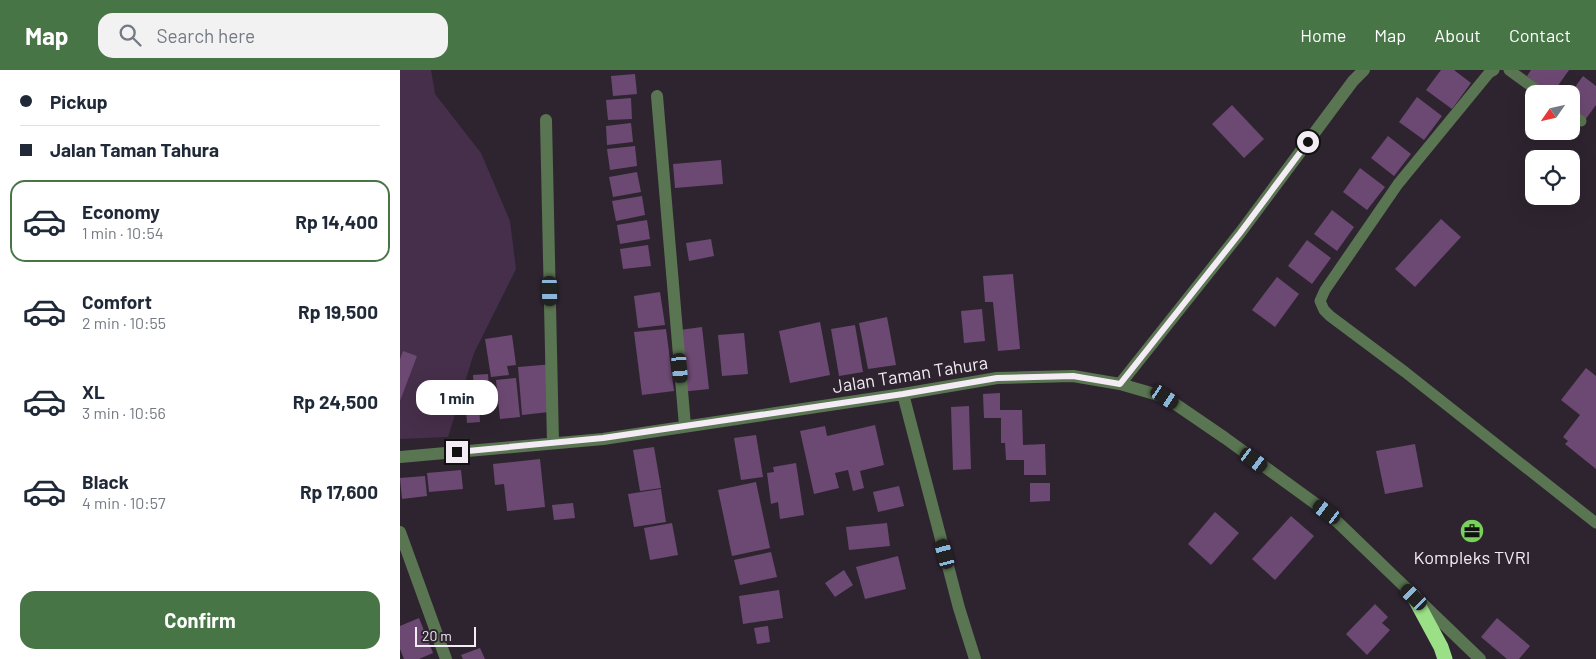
<!DOCTYPE html>
<html lang="en">
<head>
<meta charset="utf-8">
<style>
  body { margin:0; font-family:Barlow,sans-serif; background:#f2f2f3; color:#1f2937; height:100vh; display:flex; flex-direction:column; font-size:19px; white-space:nowrap }
  * { box-sizing:border-box; margin:0 }
  p { font-size:16px; color:#747a83 }
  .icon { flex:none; width:28px; height:28px; fill:none; stroke:currentColor; stroke-width:2; stroke-linecap:round; stroke-linejoin:round }
  .map { position:relative; flex:1; overflow:hidden }
  .panel { display:flex; flex-direction:column; background:#fff; width:400px }
  .panel>* { flex:none }
  .guide { display:grid; align-content:center; height:110px; padding:0 20px; background:#fff }
  .needle { width:32px; rotate:236deg }
  .fabs { position:absolute; left:1125px; top:15px; display:grid; gap:10px }
  .fabs a { display:grid; place-items:center; width:55px; height:55px; border-radius:10px; background:#fff; box-shadow:0 5px 20px #0002; font-size:25px }
  .scale { position:absolute; left:15px; bottom:12px; width:61px; box-sizing:border-box; padding-left:5px; border:2px solid #f3ecf4; border-top:0; font-size:14px; line-height:18px; white-space:nowrap; color:#f3ecf4; -webkit-text-stroke:4px #2e2430; paint-order:stroke }
  .end { position:absolute; width:22px; height:22px; margin:-11px; border:6px solid #f3ecf4; background:#111; box-shadow:0 0 0 2px #111 }
  .from { border-radius:50% }
  .bubble { position:absolute; height:35px; border-radius:15px; background:#fff; box-shadow:0 5px 20px #0002; font-size:16px; font-weight:700; line-height:35px; text-align:center }
  .car { position:absolute; width:15px; height:30px; margin:-15px -8px; border-radius:6px; box-shadow:0 0 4px 1px #0007; background:linear-gradient(#222 24%,#8ab4d8 0 40%,#222 0 76%,#8ab4d8 0 86%,#222 0) }
  .guide b { display:flex; align-items:center; gap:18px; height:48px; font-size:19px }
  .guide b+b { border-top:1px solid #e0e1e3 }
  .guide i { width:12px; height:12px; background:#1f2937 }
  ul { padding:0; list-style:none }
  li { display:flex; align-items:center; gap:15px; height:82px; margin:0 10px 8px; padding:0 10px; border:2px solid transparent; border-radius:15px }
  li div { flex:1 }
  li b { display:block; font-size:19px }
  li em { font-style:normal; font-weight:700 }
  li.active { border-color:#477546 }
  li>.icon { width:45px; height:45px; stroke-width:1.5 }
  .primary-button { display:flex; gap:10px; margin-top:auto; padding:10px 20px }
  .primary-button a { flex:1; height:58px; border-radius:15px; background:#477546; color:#fff; font-size:20px; font-weight:700; line-height:58px; text-align:center }
  header { display:flex; align-items:center; gap:30px; box-sizing:border-box; height:70px; padding:0 25px; background:#477546; color:#fff }
  header strong { font-size:24px }
  nav { display:flex; gap:28px; margin-inline-start:auto; font-size:18px }
  .search { width:350px; height:45px; background:#f2f2f3; display:flex; align-items:center; gap:12px; box-sizing:border-box; padding:0 18px; border-radius:15px; color:#747a83; font-size:19px }
  main { display:flex; flex:1; min-height:0 }
  .map>svg:first-child { display:block }
</style>
</head>
<body>
<header>
<strong>Map</strong>
<div class="search"><svg class="icon" aria-label="search" viewBox="0 0 24 24"><circle cx="10" cy="10" r="6"/><path d="M15 15l6 6"/></svg>Search here</div>
<nav><a>Home</a><a>Map</a><a>About</a><a>Contact</a></nav>
</header>
<main>
<section class="panel">
<div class="guide">
<b><i class="from"></i>Pickup</b>
<b><i></i>Jalan Taman Tahura</b>
</div>
<ul>
<li class="active"><svg class="icon" aria-label="car" viewBox="0 0 24 24"><path d="M5 17H2v-5l4-1 3-4h7l3 4 3 1v5h-3M9 17h6M6 11h13"/><circle cx="7" cy="17" r="2"/><circle cx="17" cy="17" r="2"/></svg><div><b>Economy</b><p>1 min · 10:54</p></div><em>Rp 14,400</em></li>
<li><svg class="icon" aria-label="car" viewBox="0 0 24 24"><path d="M5 17H2v-5l4-1 3-4h7l3 4 3 1v5h-3M9 17h6M6 11h13"/><circle cx="7" cy="17" r="2"/><circle cx="17" cy="17" r="2"/></svg><div><b>Comfort</b><p>2 min · 10:55</p></div><em>Rp 19,500</em></li>
<li><svg class="icon" aria-label="car" viewBox="0 0 24 24"><path d="M5 17H2v-5l4-1 3-4h7l3 4 3 1v5h-3M9 17h6M6 11h13"/><circle cx="7" cy="17" r="2"/><circle cx="17" cy="17" r="2"/></svg><div><b>XL</b><p>3 min · 10:56</p></div><em>Rp 24,500</em></li>
<li><svg class="icon" aria-label="car" viewBox="0 0 24 24"><path d="M5 17H2v-5l4-1 3-4h7l3 4 3 1v5h-3M9 17h6M6 11h13"/><circle cx="7" cy="17" r="2"/><circle cx="17" cy="17" r="2"/></svg><div><b>Black</b><p>4 min · 10:57</p></div><em>Rp 17,600</em></li>
</ul>
<div class="primary-button"><a>Confirm</a></div>
</section>
<div class="map">
<svg width="1196" height="589" viewBox="0 0 1196 589">
  <rect width="100%" height="100%" fill="#2e2430"/>
  <path fill="#462f4a" d="M 0,0 L 31,0 L 35,24 L 81,83 L 110,151 L 116,199 L 74,283 L 48,367 L 0,369 Z"/>
  <path fill="#6c4972" d="M 1041,0 L 1054,0 L 1071,13 L 1052,39 L 1026,20 Z
    M 1131,0 L 1169,0 L 1152,24 L 1149,24 L 1127,6 Z
    M 235,4 L 237,24 L 213,26 L 211,6 Z
    M 1183,6 L 1196,16 L 1196,35 L 1185,50 L 1171,39 L 1171,24 L 1170,24 Z
    M 1017,27 L 1042,46 L 1024,70 L 999,52 Z
    M 231,28 L 232,49 L 208,50 L 206,30 Z
    M 832,35 L 864,69 L 844,88 L 812,54 Z
    M 231,53 L 233,72 L 207,75 L 206,56 Z
    M 988,66 L 1011,84 L 994,106 L 971,88 Z
    M 235,76 L 237,96 L 210,100 L 207,79 Z
    M 321,90 L 323,114 L 275,118 L 273,94 Z
    M 960,98 L 985,117 L 967,140 L 943,122 Z
    M 237,102 L 241,122 L 213,127 L 209,107 Z
    M 242,126 L 245,145 L 216,151 L 212,131 Z
    M 932,140 L 954,157 L 937,181 L 914,164 Z
    M 1041,149 L 1061,167 L 1015,217 L 995,199 Z
    M 247,150 L 250,169 L 220,174 L 217,155 Z
    M 311,169 L 314,186 L 289,191 L 286,173 Z
    M 907,170 L 931,188 L 912,214 L 888,196 Z
    M 248,175 L 251,196 L 223,199 L 220,179 Z
    M 613,204 L 620,279 L 598,281 L 593,232 L 585,232 L 583,206 Z
    M 877,207 L 899,224 L 875,257 L 852,240 Z
    M 260,222 L 265,255 L 238,258 L 234,226 Z
    M 582,239 L 585,271 L 564,273 L 561,241 Z
    M 487,247 L 496,295 L 468,299 L 459,253 Z
    M 420,252 L 430,305 L 390,313 L 379,261 Z
    M 455,255 L 463,302 L 439,306 L 431,259 Z
    M 302,257 L 309,319 L 280,322 L 272,261 Z
    M 266,259 L 274,321 L 242,325 L 234,262 Z
    M 344,263 L 348,304 L 322,306 L 318,265 Z
    M 112,265 L 116,295 L 107,296 L 109,305 L 91,307 L 85,269 Z
    M 3,281 L 17,286 L 0,331 L 0,289 Z
    M 154,294 L 158,341 L 122,345 L 118,297 Z
    M 1186,298 L 1196,306 L 1196,399 L 1165,374 L 1168,371 L 1163,367 L 1180,345 L 1161,330 Z
    M 88,304 L 90,333 L 79,334 L 80,352 L 67,353 L 65,325 L 74,325 L 73,305 Z
    M 116,308 L 120,347 L 100,349 L 96,310 Z
    M 600,323 L 600,340 L 622,340 L 623,375 L 645,374 L 646,405 L 624,405 L 624,390 L 606,390 L 605,373 L 601,373 L 601,348 L 584,348 L 583,324 Z
    M 569,336 L 571,399 L 553,400 L 551,337 Z
    M 475,355 L 484,395 L 460,401 L 464,418 L 453,421 L 448,400 L 435,403 L 439,418 L 414,424 L 400,361 L 425,356 L 427,366 Z
    M 356,365 L 363,407 L 341,410 L 334,368 Z
    M 1015,374 L 1023,417 L 985,424 L 976,381 Z
    M 254,377 L 261,418 L 240,421 L 233,380 Z
    M 140,389 L 145,437 L 107,441 L 104,414 L 95,415 L 93,394 Z
    M 396,393 L 404,445 L 380,449 L 378,432 L 371,434 L 367,403 L 374,402 L 373,397 Z
    M 61,400 L 63,419 L 29,422 L 27,403 Z
    M 25,406 L 27,426 L 2,429 L 0,408 Z
    M 356,412 L 370,478 L 332,486 L 318,420 Z
    M 630,413 L 650,413 L 650,431 L 630,432 Z
    M 499,416 L 504,436 L 478,442 L 473,422 Z
    M 261,419 L 266,452 L 234,457 L 228,424 Z
    M 173,433 L 175,448 L 154,450 L 152,435 Z
    M 815,442 L 839,463 L 811,495 L 788,474 Z
    M 891,446 L 914,466 L 875,510 L 852,489 Z
    M 272,453 L 278,485 L 250,490 L 244,458 Z
    M 487,453 L 490,476 L 449,480 L 446,457 Z
    M 371,482 L 377,507 L 340,515 L 334,490 Z
    M 498,486 L 506,519 L 465,529 L 456,497 Z
    M 444,500 L 453,515 L 435,527 L 425,513 Z
    M 379,520 L 383,548 L 343,554 L 339,526 Z
    M 975,534 L 988,547 L 982,553 L 990,560 L 967,585 L 946,564 Z
    M 19,548 L 33,583 L 19,589 L 4,589 L 0,579 L 0,556 Z
    M 1097,548 L 1130,576 L 1119,589 L 1107,589 L 1081,567 Z
    M 368,556 L 370,572 L 357,574 L 354,558 Z
    M 80,578 L 85,589 L 63,589 L 61,585 Z"/>
  <g fill="none" stroke-linecap="round" stroke-linejoin="round">
    <path stroke="#5a7551" stroke-width="11" d="M 1094,0 L 1089,3 L 998,114 L 925,220 L 920,231 L 924,240 L 930,246 L 1005,302 L 1196,453
      M 1109,0 L 1142,24
      M 1171,44 L 1181,51"/>
    <path stroke="#5a7551" stroke-width="12" d="M 257,26 L 285,356
      M 146,50 L 153,373
      M 720,314 L 840,163 L 953,11 L 964,0
      M 503,324 L 559,538 L 575,589
      M 0,387 L 203,369 L 503,324 L 597,308 L 673,306 L 720,314 L 765,327 L 825,368 L 927,442 L 1080,589
      M 0,462 L 46,589"/>
    <path stroke="#9be086" stroke-width="15" d="M 1014,527 L 1041,577 L 1045,589"/>
  </g>
  <g fill="none" stroke-linecap="round" stroke-linejoin="round">
    <path stroke="#f3ecf4" stroke-width="6" d="M 57,382 L 203,368 L 503,324 L 597,308 L 673,306 L 720,314 L 840,163 L 908,72"/>
  </g>
  <defs>
    <g id="office-disc" transform="scale(1.25)"><circle r="9.5" fill="#78d259" stroke="#2e2430"/><path d="M-6-3h4V-5.5h4V-3h4V5H-6ZM-1-4.5V-3h2v-1.5ZM-6 0V1H6V0Z" fill="#111"/></g>
  </defs>
  <g fill-rule="evenodd">
    <use href="#office-disc" x="1072" y="461"/>
  </g>
  <g text-anchor="middle" dominant-baseline="central" stroke-width="5" stroke-linejoin="round" paint-order="stroke">
    <g font-size="18" fill="#f3ecf4" stroke="#2e2430">
      <text transform="translate(510 304) rotate(-9)">Jalan Taman Tahura</text>
    </g>
    <g font-size="18" fill="#f3ecf4" stroke="#2e2430">
      <text x="1072" y="487">Kompleks TVRI</text>
    </g>
  </g>
</svg>
<div class="fabs">
<a><svg class="needle" viewBox="-14 -14 28 28"><path d="M0-13l5 13h-10z" fill="#e53935"/><path d="M0 13l5-13h-10z" fill="#747a83"/></svg></a>
<a><svg class="icon" aria-label="locate" viewBox="0 0 24 24"><circle cx="12" cy="12" r="6"/><path d="M12 2v4M12 18v4M2 12h4M18 12h4"/></svg></a>
</div>
<div class="scale">20 m</div>
<i class="end from" style="left:908px;top:72px"></i>
<i class="end" style="left:57px;top:382px"></i>
<div class="bubble" style="left:16px;top:310px;width:82px">1 min</div>
<i class="car" style="left:150px;top:221px;rotate:179deg"></i>
<i class="car" style="left:280px;top:298px;rotate:175deg"></i>
<i class="car" style="left:765px;top:327px;rotate:124deg"></i>
<i class="car" style="left:854px;top:390px;rotate:126deg"></i>
<i class="car" style="left:927px;top:442px;rotate:306deg"></i>
<i class="car" style="left:545px;top:484px;rotate:345deg"></i>
<i class="car" style="left:1014px;top:527px;rotate:314deg"></i>
</div>
</main>
</body>
</html>
